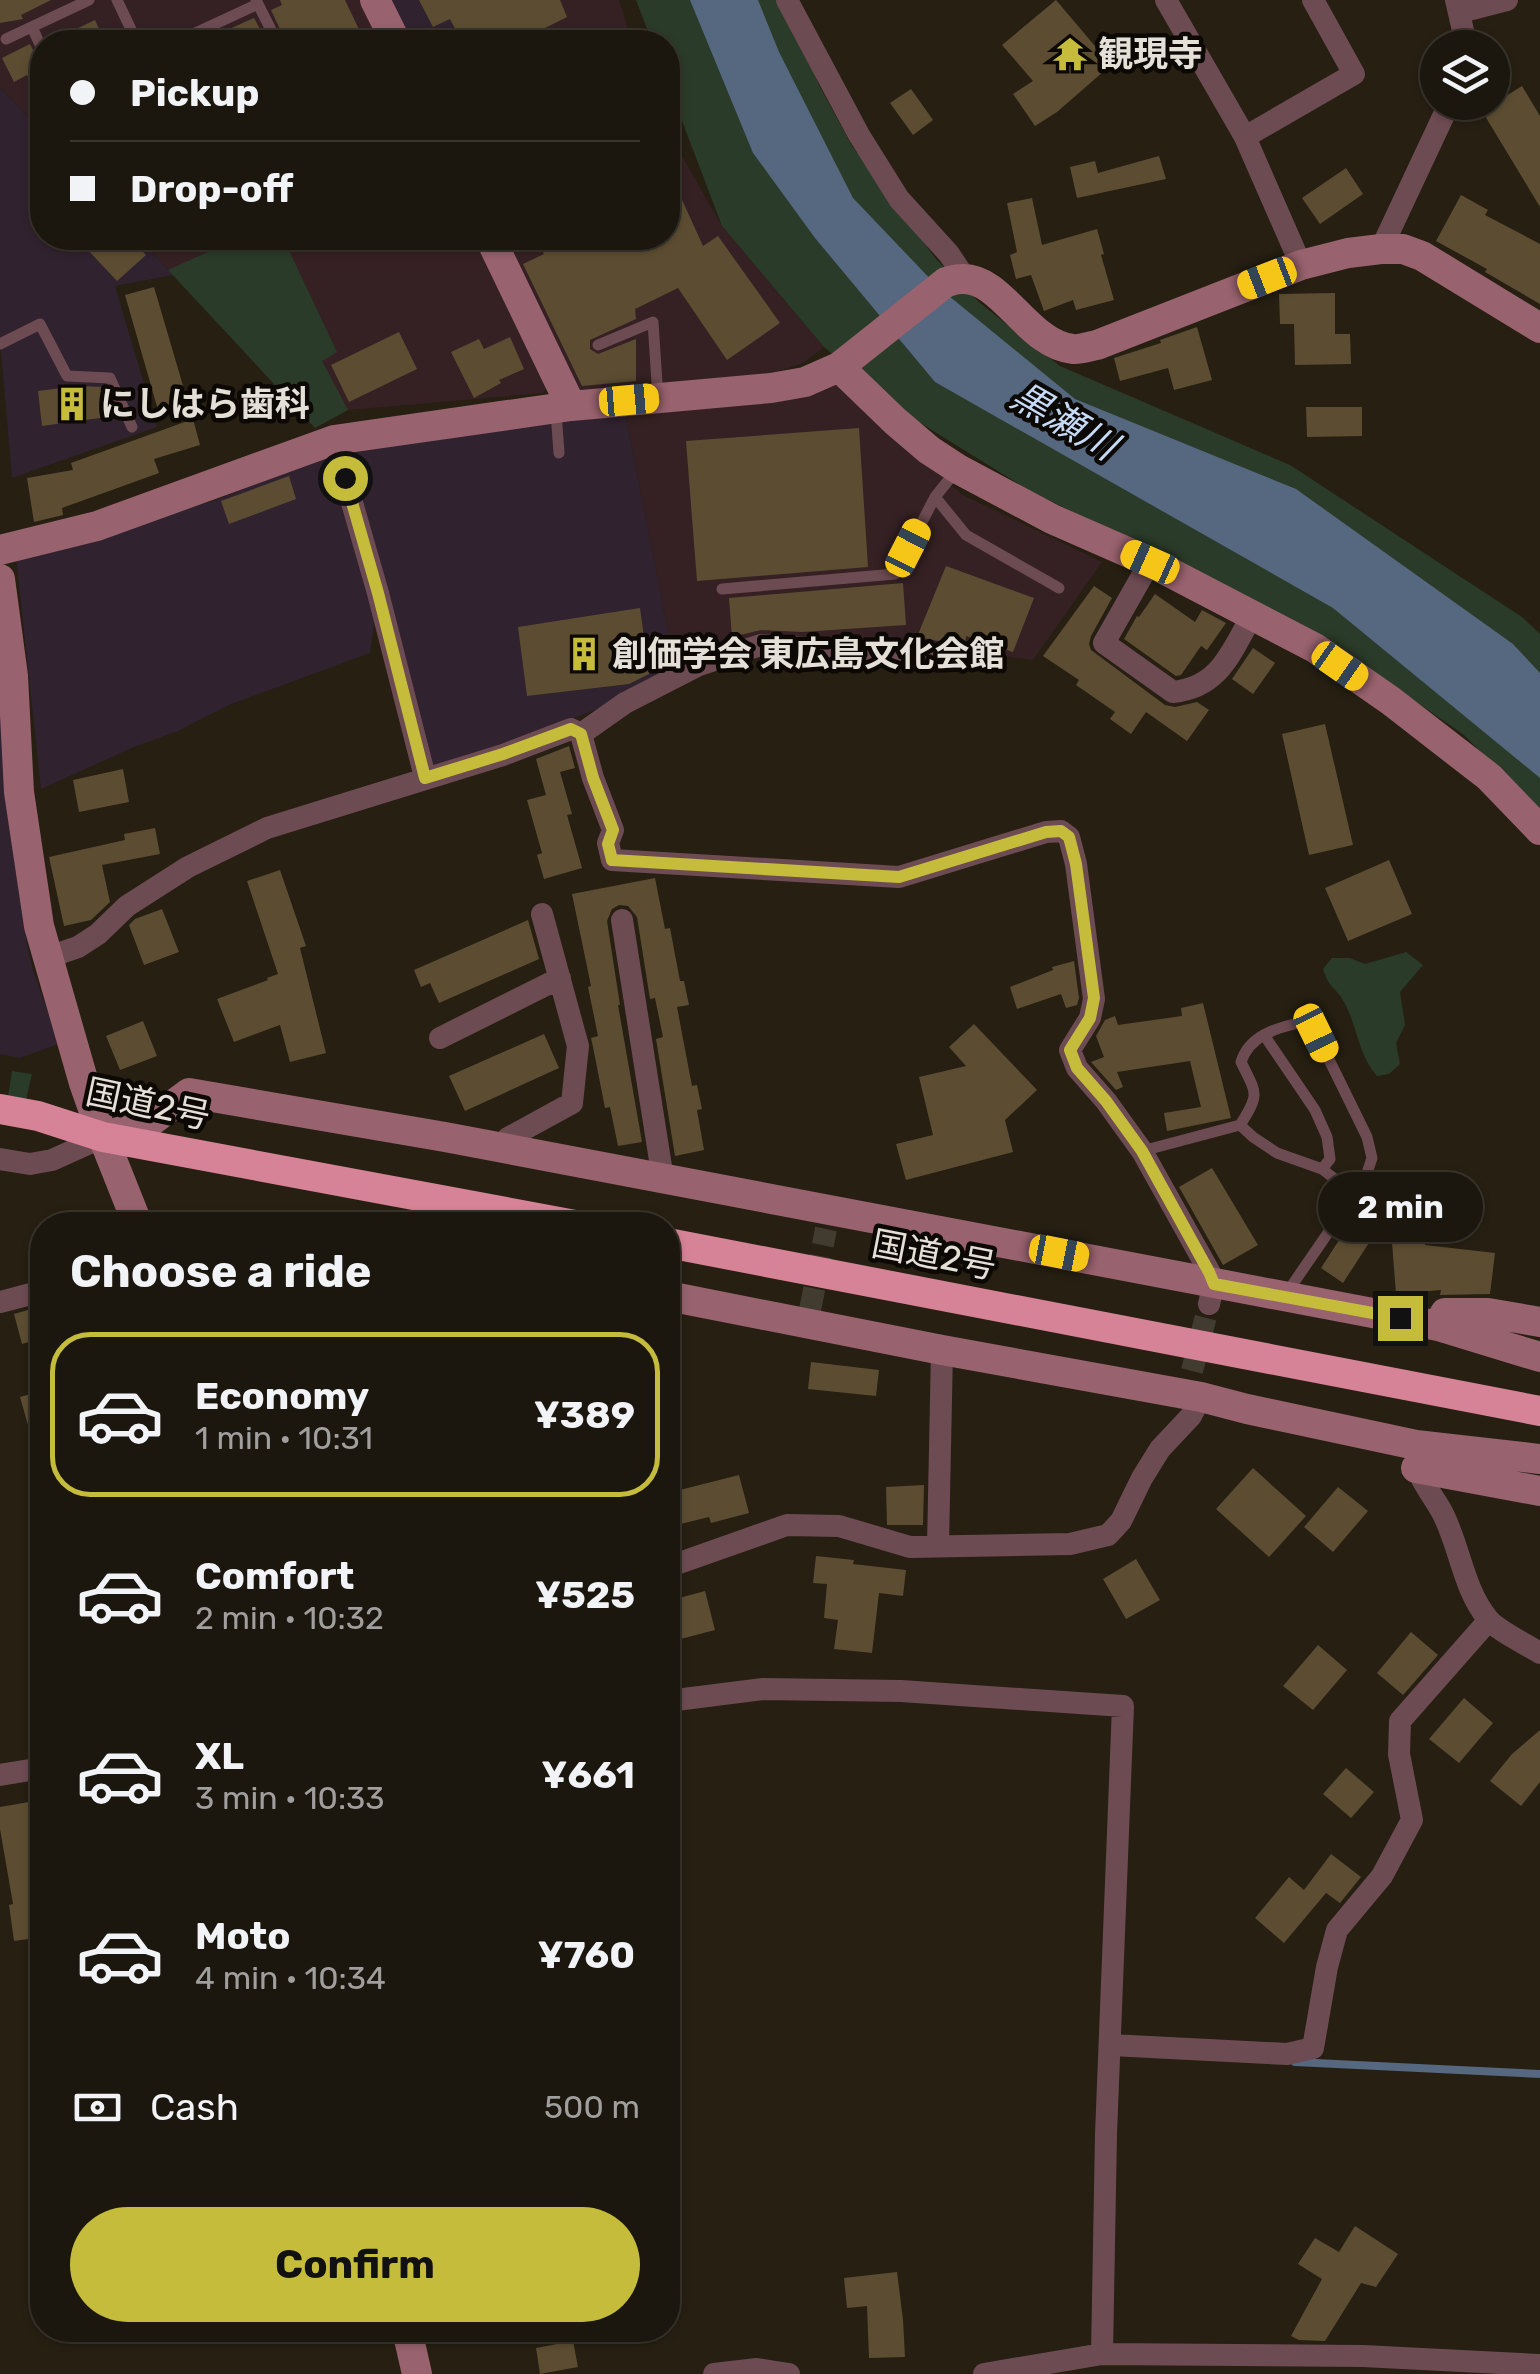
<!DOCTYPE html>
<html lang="en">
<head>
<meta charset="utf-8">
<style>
  body { margin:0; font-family:Rubik,"Noto Sans JP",sans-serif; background:#252017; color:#f1f3f6; height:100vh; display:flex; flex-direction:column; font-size:38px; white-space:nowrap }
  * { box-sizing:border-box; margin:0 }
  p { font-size:32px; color:#a09f9e }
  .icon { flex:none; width:55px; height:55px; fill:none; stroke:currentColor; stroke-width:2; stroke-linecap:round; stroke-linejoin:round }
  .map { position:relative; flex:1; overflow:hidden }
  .details { position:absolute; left:30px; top:1212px; width:650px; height:1130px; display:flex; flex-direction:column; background:#1c170e; border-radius:40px; box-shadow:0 2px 8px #0004,0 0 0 2px #3a362e }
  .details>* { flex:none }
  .hud { position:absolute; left:30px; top:30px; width:650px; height:220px; border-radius:40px; box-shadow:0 2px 8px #0004,0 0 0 2px #3a362e; display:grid; align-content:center; height:220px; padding:0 40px; background:#1c170e }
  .buttons { position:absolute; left:1420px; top:30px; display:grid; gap:20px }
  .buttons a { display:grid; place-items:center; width:90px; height:90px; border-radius:50%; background:#1c170e; box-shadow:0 2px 8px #0004,0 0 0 2px #3a362e; font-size:50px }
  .end { position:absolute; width:45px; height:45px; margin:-22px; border:12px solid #c6bc3c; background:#111; box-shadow:0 0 0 5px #111 }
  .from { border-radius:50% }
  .bubble { position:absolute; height:70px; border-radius:35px; background:#1c170e; box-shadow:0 2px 8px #0004,0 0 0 2px #3a362e; font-size:32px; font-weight:700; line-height:70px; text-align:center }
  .car { position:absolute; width:30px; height:60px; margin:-30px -15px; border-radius:12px; box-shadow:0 0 8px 2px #0007; background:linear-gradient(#f5c518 24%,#345 0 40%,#f5c518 0 76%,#345 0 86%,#f5c518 0) }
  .hud b { display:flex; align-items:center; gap:35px; height:95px; font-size:38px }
  .hud b+b { border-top:2px solid #3a362e }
  .hud i { width:25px; height:25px; background:#f1f3f6 }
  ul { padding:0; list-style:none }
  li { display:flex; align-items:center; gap:30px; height:165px; margin:0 20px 15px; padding:0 20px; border:5px solid transparent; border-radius:40px }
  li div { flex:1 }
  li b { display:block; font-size:38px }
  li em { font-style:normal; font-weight:700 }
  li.current { border-color:#c6bc3c }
  li>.icon { width:90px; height:90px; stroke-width:1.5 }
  h2 { padding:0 40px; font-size:45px; line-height:120px }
  .pay { display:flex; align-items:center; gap:25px; height:110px; padding:0 40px; font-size:38px }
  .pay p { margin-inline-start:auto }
  .cta { display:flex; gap:20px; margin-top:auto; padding:20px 40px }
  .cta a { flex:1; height:115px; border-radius:60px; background:#c6bc3c; color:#111; font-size:40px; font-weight:700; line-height:115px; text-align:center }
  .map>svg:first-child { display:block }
</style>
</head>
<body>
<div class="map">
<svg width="1540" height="2374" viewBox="0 0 1540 2374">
  <rect width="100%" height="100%" fill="#261f12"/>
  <path fill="#30222e" d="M 388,0 L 509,0 L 424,42 L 408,42 Z
    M 0,87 L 42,131 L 42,238 L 139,238 L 173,275 L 115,286 L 157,427 L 12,478 L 0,340 Z
    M 625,413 L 675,666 L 600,708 L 533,734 L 433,767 L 345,451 Z
    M 328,453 L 375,619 L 370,653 L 229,705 L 178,731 L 134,747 L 41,789 L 16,557 L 131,527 L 221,498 Z
    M 0,691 L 6,787 L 27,944 L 33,970 L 59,1044 L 20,1058 L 0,1054 Z"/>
  <path fill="#352123" d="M 0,0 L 362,0 L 383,42 L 42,42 L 42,131 L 0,87 Z
    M 509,0 L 619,0 L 632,42 L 424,42 Z
    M 668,125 L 682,156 L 722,226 L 824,347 L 803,363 L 777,372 L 724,380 L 579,391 L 501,238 L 668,238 Z
    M 139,238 L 479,238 L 548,386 L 543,393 L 348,410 L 315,428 Z
    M 842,378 L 907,447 L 963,495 L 1102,562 L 1033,660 L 914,644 L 837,641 L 675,666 L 625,413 L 738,406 L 808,396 Z"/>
  <path fill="#2b3b29" d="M 636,0 L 782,0 L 819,85 L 852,146 L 936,259 L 980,303 L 1060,366 L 1290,465 L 1522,617 L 1540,634 L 1540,812 L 1464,735 L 1335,645 L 1209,578 L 1030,491 L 893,406 L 824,347 L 722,226 L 668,84 L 668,42 L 652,42 Z
    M 239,238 L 283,238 L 337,352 L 322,361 L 348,410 L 315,428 L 168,270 Z
    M 1406,952 L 1423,965 L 1400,992 L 1405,1025 L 1396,1043 L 1400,1064 L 1389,1074 L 1377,1076 C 1358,1054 1358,1028 1344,1002 C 1336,987 1329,989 1323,969 L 1332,958 L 1350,958 L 1365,964 Z
    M 12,1071 L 32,1074 L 26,1100 L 8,1096 Z"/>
  <path fill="#566780" d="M 690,0 L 758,0 L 779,52 L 853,198 L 938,287 L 1075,399 L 1296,489 L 1513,644 L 1540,673 L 1540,778 L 1333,608 L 935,382 L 815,238 L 753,153 Z"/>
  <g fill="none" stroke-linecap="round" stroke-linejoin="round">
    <path stroke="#566780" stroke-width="8" d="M 1295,2062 L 1540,2074"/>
  </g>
  <path fill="#5c4d32" d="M 0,0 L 51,0 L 21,15 L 23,19 L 0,23 Z
    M 280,0 L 345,0 L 365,42 L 286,42 L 271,10 L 282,5 Z
    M 419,0 L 560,0 L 567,17 L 517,42 L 462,42 L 450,19 L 433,27 Z
    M 1056,0 L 1111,65 L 1057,112 L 1035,126 L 1013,94 L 1033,81 L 1002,45 Z
    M 254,18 L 267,42 L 200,42 Z
    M 95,20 L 105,42 L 49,42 Z
    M 30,44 L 36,56 L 42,58 L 42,108 L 27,75 L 14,82 L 2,58 Z
    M 1522,86 L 1540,116 L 1540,207 L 1482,111 Z
    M 911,89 L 933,120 L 913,135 L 890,103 Z
    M 1159,156 L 1166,179 L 1077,198 L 1070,167 L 1095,161 L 1098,173 Z
    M 1346,168 L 1363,194 L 1320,224 L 1302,198 Z
    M 668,169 L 703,246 L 718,236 L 780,323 L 727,360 L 678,288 L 635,309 L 636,319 L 590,340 L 590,349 L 598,354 L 636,339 L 636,381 L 582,386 L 523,264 L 544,254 L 542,250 L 568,238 L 668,238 Z
    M 1461,195 L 1488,210 L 1485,215 L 1540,244 L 1540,304 L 1485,272 L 1487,269 L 1436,241 Z
    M 1032,198 L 1042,245 L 1097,229 L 1104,254 L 1101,255 L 1114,300 L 1076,310 L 1073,300 L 1044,311 L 1031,275 L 1016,279 L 1010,255 L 1017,252 L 1007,203 Z
    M 97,238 L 130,238 L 146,255 L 117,281 L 86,248 Z
    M 154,287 L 189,406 L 158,410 L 125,295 Z
    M 1335,293 L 1335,334 L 1350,334 L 1351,364 L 1295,365 L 1294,324 L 1280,324 L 1279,294 Z
    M 1197,327 L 1212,380 L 1174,390 L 1168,368 L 1120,381 L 1114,358 L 1161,343 L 1160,340 Z
    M 399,332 L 417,369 L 349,402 L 331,365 Z
    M 510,337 L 524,369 L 499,380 L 501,383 L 474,398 L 451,352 L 479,339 L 484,349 Z
    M 78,386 L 103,387 L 107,417 L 42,426 L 38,391 Z
    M 1306,407 L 1362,407 L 1362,436 L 1307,437 Z
    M 193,419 L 200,445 L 154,459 L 159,473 L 62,508 L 63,515 L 34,522 L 27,478 L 73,470 L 71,463 Z
    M 859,428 L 868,567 L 697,581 L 686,441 Z
    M 289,476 L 296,499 L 229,524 L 221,501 Z
    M 946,566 L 1034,598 L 1013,652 L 966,636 L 965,646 L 917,637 Z
    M 903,583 L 906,625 L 802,632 L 761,630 L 732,637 L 729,598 Z
    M 1094,586 L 1112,598 L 1091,636 L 1089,644 L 1091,650 L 1165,705 L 1175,707 L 1197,702 L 1209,710 L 1187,741 L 1146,712 L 1131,734 L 1110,719 L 1115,712 L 1076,685 L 1079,680 L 1043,656 Z
    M 1155,594 L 1195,622 L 1202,610 L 1226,623 L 1207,650 L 1201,646 L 1181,675 L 1176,676 L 1124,639 L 1137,616 L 1139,617 Z
    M 640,608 L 649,674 L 629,684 L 527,696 L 518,627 Z
    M 1253,648 L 1275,663 L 1253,694 L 1232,679 Z
    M 1325,724 L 1353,845 L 1309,855 L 1282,734 Z
    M 569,746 L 575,768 L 560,772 L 572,814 L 567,815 L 582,868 L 544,879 L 537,855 L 542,853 L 527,800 L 546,795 L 536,759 Z
    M 123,769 L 129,802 L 79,812 L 73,780 Z
    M 155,828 L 160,854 L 102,865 L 110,902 L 91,920 L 64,926 L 49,857 L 125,840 L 124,834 Z
    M 1389,860 L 1412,914 L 1348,941 L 1325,888 Z
    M 280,870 L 306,946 L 300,948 L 326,1053 L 290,1062 L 280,1025 L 234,1042 L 217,999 L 268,980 L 267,978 L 278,974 L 247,881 Z
    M 655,878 L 665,929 L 670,928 L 680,981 L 684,981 L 689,1005 L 677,1007 L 692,1086 L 697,1085 L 702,1109 L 697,1110 L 704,1150 L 675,1156 L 656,1039 L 663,1037 L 655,998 L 650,999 L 637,917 L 628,906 L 619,905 L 612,909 L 607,921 L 620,1005 L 618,1005 L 642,1142 L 618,1146 L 610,1107 L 605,1108 L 593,1047 L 591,1038 L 598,1036 L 588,987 L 591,986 L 572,894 Z
    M 162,909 L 179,952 L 144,965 L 129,925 L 135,919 Z
    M 528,920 L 539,959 L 439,1003 L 430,983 L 421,987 L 414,970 Z
    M 1074,961 L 1079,998 L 1077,1005 L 1066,1008 L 1061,994 L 1017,1009 L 1010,987 L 1053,970 L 1052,967 Z
    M 1203,1003 L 1231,1118 L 1167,1131 L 1164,1113 L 1201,1107 L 1190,1061 L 1117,1072 L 1123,1087 L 1116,1090 L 1091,1062 L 1104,1057 L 1096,1036 L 1105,1020 L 1115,1016 L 1118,1025 L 1182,1016 L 1181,1008 Z
    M 143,1021 L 157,1056 L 120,1070 L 106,1036 Z
    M 974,1024 L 1037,1090 L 1005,1120 L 1013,1152 L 906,1180 L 896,1144 L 933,1135 L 919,1077 L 966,1066 L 949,1047 Z
    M 544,1034 L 559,1068 L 465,1111 L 449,1076 Z
    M 1212,1168 L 1258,1245 L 1223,1265 L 1179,1187 Z
    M 1354,1217 L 1376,1232 L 1343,1283 L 1321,1268 Z
    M 1424,1239 L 1425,1245 L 1495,1253 L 1490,1294 L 1440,1295 L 1441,1290 L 1396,1294 L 1392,1242 Z
    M 42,1306 L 42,1338 L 22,1344 L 14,1314 Z
    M 811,1362 L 879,1370 L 876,1396 L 808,1389 Z
    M 42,1391 L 42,1456 L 37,1457 L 20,1397 Z
    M 1253,1468 L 1306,1516 L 1269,1557 L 1216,1509 Z
    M 739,1475 L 749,1513 L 711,1523 L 709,1517 L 668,1527 L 668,1493 Z
    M 924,1485 L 923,1525 L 887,1525 L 886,1487 Z
    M 1338,1487 L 1368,1511 L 1333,1552 L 1304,1527 Z
    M 816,1556 L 854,1560 L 853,1564 L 906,1570 L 903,1596 L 879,1593 L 872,1653 L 834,1649 L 838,1620 L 824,1618 L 827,1584 L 813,1583 Z
    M 1136,1559 L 1160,1600 L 1126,1619 L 1103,1579 Z
    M 705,1591 L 715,1630 L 677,1640 L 668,1601 Z
    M 1411,1632 L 1438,1655 L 1403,1695 L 1377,1673 Z
    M 1318,1645 L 1347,1670 L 1313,1710 L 1283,1686 Z
    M 1464,1698 L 1493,1723 L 1459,1763 L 1429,1739 Z
    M 1540,1730 L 1540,1782 L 1521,1806 L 1490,1781 L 1512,1754 Z
    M 1346,1768 L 1374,1792 L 1351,1818 L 1323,1794 Z
    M 35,1801 L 42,1846 L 42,1937 L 14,1941 L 9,1905 L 13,1904 L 0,1829 L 0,1807 Z
    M 1331,1854 L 1361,1877 L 1340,1903 L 1326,1893 L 1284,1943 L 1255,1918 L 1289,1877 L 1304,1890 Z
    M 1355,2226 L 1398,2254 L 1376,2287 L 1361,2283 L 1325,2341 L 1299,2340 L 1291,2336 L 1322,2279 L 1298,2264 L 1315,2238 L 1339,2252 Z
    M 897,2272 L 903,2320 L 905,2357 L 869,2358 L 867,2306 L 847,2308 L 844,2278 Z
    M 573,2341 L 578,2367 L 540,2374 L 536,2348 Z"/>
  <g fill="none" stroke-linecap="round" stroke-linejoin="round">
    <path stroke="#423c30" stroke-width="22" stroke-dasharray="22 11" stroke-linecap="butt" d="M 810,1310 L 826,1229
      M 1192,1371 L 1209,1304"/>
    <path stroke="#6d4b52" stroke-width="11" d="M 117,0 L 137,42
      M 256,0 L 277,42
      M 32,27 L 42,49
      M 6,39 L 89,0
      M 176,42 L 258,4
      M 185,238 L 188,238
      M 0,344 L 40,324 L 67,376 L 110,378 L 132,427
      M 598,345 L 653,322 L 658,398
      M 556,412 L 559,453
      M 935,497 L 966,535 L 1059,588
      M 722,589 L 895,574 L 935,497 L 955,472
      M 1264,1035 L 1315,1110 L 1327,1137 L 1330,1159 L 1322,1169
      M 1240,1125 L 1253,1137 L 1277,1153 L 1322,1169 L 1340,1183 L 1347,1203
      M 1142,1151 L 1240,1125 C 1260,1094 1257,1094 1241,1062 C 1249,1036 1276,1028 1299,1023 L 1316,1033 L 1367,1137 L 1372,1158 L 1365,1179 L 1286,1294"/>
    <path stroke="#6d4b52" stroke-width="22" d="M 787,0 L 859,135 L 899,199 L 949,254 L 965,278
      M 1166,0 L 1245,137 L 1301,265
      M 1456,0 L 1467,48
      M 1460,12 L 1507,0
      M 1245,137 L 1354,74 L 1313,0
      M 1381,249 L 1450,102
      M 334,440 L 378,593 L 425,777
      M 1150,562 L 1104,643 L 1173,692 C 1221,687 1231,651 1253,614
      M 581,734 L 625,703 L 699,665 L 761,645 L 909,653 L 955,659
      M 622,920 L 663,1179
      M 49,957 L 78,947 L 98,934 L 127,906 L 188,867 L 267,828 L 503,755 L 571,729 L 581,734 L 593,778 L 613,830 L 608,843 L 612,860 L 899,877 L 1046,832 L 1061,831 L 1069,837 L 1076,864 L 1094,999 L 1090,1018 L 1070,1050 L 1077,1068 L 1106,1101 L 1142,1151 L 1209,1271 L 1214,1284 L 1209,1304
      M 440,1038 L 560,978
      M 508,1138 L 572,1103 L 578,1046 L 542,914
      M 0,1159 L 30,1164 L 52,1160 L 103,1137
      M 0,1302 L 42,1291
      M 1416,1457 C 1416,1477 1433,1495 1442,1512 C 1460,1546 1463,1589 1488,1619 C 1498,1631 1526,1644 1540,1653
      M 938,1546 L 942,1350
      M 668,1567 L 787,1525 L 839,1526 L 910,1547 L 1070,1544 L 1108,1535 L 1121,1521 L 1142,1478 L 1160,1449 L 1191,1416 L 1201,1397
      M 668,1701 L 763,1689 L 901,1691 L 1123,1706 L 1106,2134 L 1102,2354
      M 0,1775 L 42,1768
      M 1111,2045 L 1287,2054 L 1313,2048 L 1327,1967 L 1337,1930 L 1382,1876 L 1412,1820 L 1399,1754 L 1400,1721 L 1489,1620
      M 714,2374 L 757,2369 L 789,2374
      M 984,2374 L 1102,2354 L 1363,2356 L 1540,2365"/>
    <path stroke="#98626e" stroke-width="30" d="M 375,0 L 396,42
      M 490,238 L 571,406
      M 839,367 L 895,421 L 929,450 L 958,469 L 1052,519 L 1150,562 L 1315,648 L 1391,701 L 1489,777 L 1540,830
      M 0,550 L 97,526 L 334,440 L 571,406 L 771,388 L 805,382 L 839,367 L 946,282 C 951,281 956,279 962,279 C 1002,277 1028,345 1073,349 C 1080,350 1090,346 1097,345 L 1301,265 L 1348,253 L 1381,249 L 1403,249 L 1422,256 L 1540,328
      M 0,579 L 13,676 L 19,792 L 39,926 L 84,1083 L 103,1137 L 138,1225
      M 103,1137 L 150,1122 L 189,1093 L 445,1137 L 1399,1318 L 1438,1326 L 1540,1357
      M 668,1296 L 942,1350 L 1201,1397 L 1247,1409 L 1416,1445 L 1540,1459
      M 1438,1326 L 1445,1313 L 1488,1313 L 1540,1322
      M 1416,1468 L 1540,1491
      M 407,2330 L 417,2374"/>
    <path stroke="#d78397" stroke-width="30" d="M 0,1109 L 38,1116 L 103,1137 L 575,1225
      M 668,1243 L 1540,1411"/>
  </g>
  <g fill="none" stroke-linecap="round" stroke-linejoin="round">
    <path stroke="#c6bc3c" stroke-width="12" d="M 345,478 L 378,593 L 425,778 L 503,754 L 571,729 L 581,734 L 593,778 L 613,830 L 608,844 L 612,860 L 899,877 L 1046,832 L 1061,831 L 1069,837 L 1076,864 L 1094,998 L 1090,1018 L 1070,1050 L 1077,1068 L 1106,1101 L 1142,1151 L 1209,1272 L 1214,1284 L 1400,1318"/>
  </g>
  <defs>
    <g id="temple-bare" transform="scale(2.7)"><path d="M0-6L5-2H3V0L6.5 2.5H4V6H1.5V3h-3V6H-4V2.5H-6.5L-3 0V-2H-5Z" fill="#c6bc3c" stroke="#0c0905" stroke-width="2.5" paint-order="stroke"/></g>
    <g id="building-bare" transform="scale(2.7)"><path d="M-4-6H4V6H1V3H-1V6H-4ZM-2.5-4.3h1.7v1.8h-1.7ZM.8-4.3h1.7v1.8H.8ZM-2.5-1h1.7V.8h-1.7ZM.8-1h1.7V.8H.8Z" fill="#c6bc3c" stroke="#0c0905" stroke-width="2.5" paint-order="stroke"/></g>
  </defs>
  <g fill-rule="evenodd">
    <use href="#temple-bare" x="1070" y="54"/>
    <use href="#building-bare" x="72" y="404"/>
    <use href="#building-bare" x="584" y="654"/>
  </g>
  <g text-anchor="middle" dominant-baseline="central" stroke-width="9" stroke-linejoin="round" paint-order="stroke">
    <g font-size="35" font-weight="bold" fill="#e4e0d7" stroke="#0c0905" text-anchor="start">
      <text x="1098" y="54">観現寺</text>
      <text x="100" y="404">にしはら歯科</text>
      <text x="612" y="654">創価学会 東広島文化会館</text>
    </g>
    <g font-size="35" fill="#e4e0d7" stroke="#0c0905">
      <text transform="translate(148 1104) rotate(12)">国道2号</text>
      <text transform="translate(934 1255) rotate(11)">国道2号</text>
    </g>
    <g font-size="38" font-style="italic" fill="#c6daf7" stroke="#0c0905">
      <text transform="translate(1064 421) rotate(30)">黒瀬川</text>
    </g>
  </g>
</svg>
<div class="buttons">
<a><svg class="icon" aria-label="layers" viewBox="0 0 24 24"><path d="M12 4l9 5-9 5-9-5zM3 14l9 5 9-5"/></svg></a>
</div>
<i class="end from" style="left:345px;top:478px"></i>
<i class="end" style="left:1400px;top:1318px"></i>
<div class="bubble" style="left:1318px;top:1172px;width:165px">2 min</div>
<i class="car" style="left:1267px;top:278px;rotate:249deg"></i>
<i class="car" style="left:629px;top:400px;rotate:85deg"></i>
<i class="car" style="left:908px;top:548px;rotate:27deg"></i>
<i class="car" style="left:1150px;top:562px;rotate:294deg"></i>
<i class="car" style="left:1340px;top:666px;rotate:125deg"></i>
<i class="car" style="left:1316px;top:1033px;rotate:154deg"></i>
<i class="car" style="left:1059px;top:1253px;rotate:101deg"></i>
<div class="hud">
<b><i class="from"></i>Pickup</b>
<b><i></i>Drop-off</b>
</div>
<section class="details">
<h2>Choose a ride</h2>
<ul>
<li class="current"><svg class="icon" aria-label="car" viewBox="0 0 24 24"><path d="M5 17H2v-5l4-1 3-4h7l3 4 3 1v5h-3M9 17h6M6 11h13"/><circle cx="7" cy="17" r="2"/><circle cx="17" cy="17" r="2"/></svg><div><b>Economy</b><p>1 min · 10:31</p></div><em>¥389</em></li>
<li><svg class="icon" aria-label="car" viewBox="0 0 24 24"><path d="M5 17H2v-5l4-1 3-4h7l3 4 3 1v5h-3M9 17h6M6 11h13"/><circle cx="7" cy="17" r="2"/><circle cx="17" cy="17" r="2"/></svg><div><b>Comfort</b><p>2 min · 10:32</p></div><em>¥525</em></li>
<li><svg class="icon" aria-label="car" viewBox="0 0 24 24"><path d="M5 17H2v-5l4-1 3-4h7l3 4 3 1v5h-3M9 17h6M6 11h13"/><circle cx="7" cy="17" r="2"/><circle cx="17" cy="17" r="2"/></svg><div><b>XL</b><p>3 min · 10:33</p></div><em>¥661</em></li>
<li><svg class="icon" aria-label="car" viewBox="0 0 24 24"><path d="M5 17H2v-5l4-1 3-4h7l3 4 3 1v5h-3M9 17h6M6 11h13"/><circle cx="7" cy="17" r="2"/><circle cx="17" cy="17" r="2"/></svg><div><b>Moto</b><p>4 min · 10:34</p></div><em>¥760</em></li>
</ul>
<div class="pay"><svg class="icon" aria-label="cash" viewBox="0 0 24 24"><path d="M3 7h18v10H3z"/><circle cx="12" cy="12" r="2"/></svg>Cash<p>500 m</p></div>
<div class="cta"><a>Confirm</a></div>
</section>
</div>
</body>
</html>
